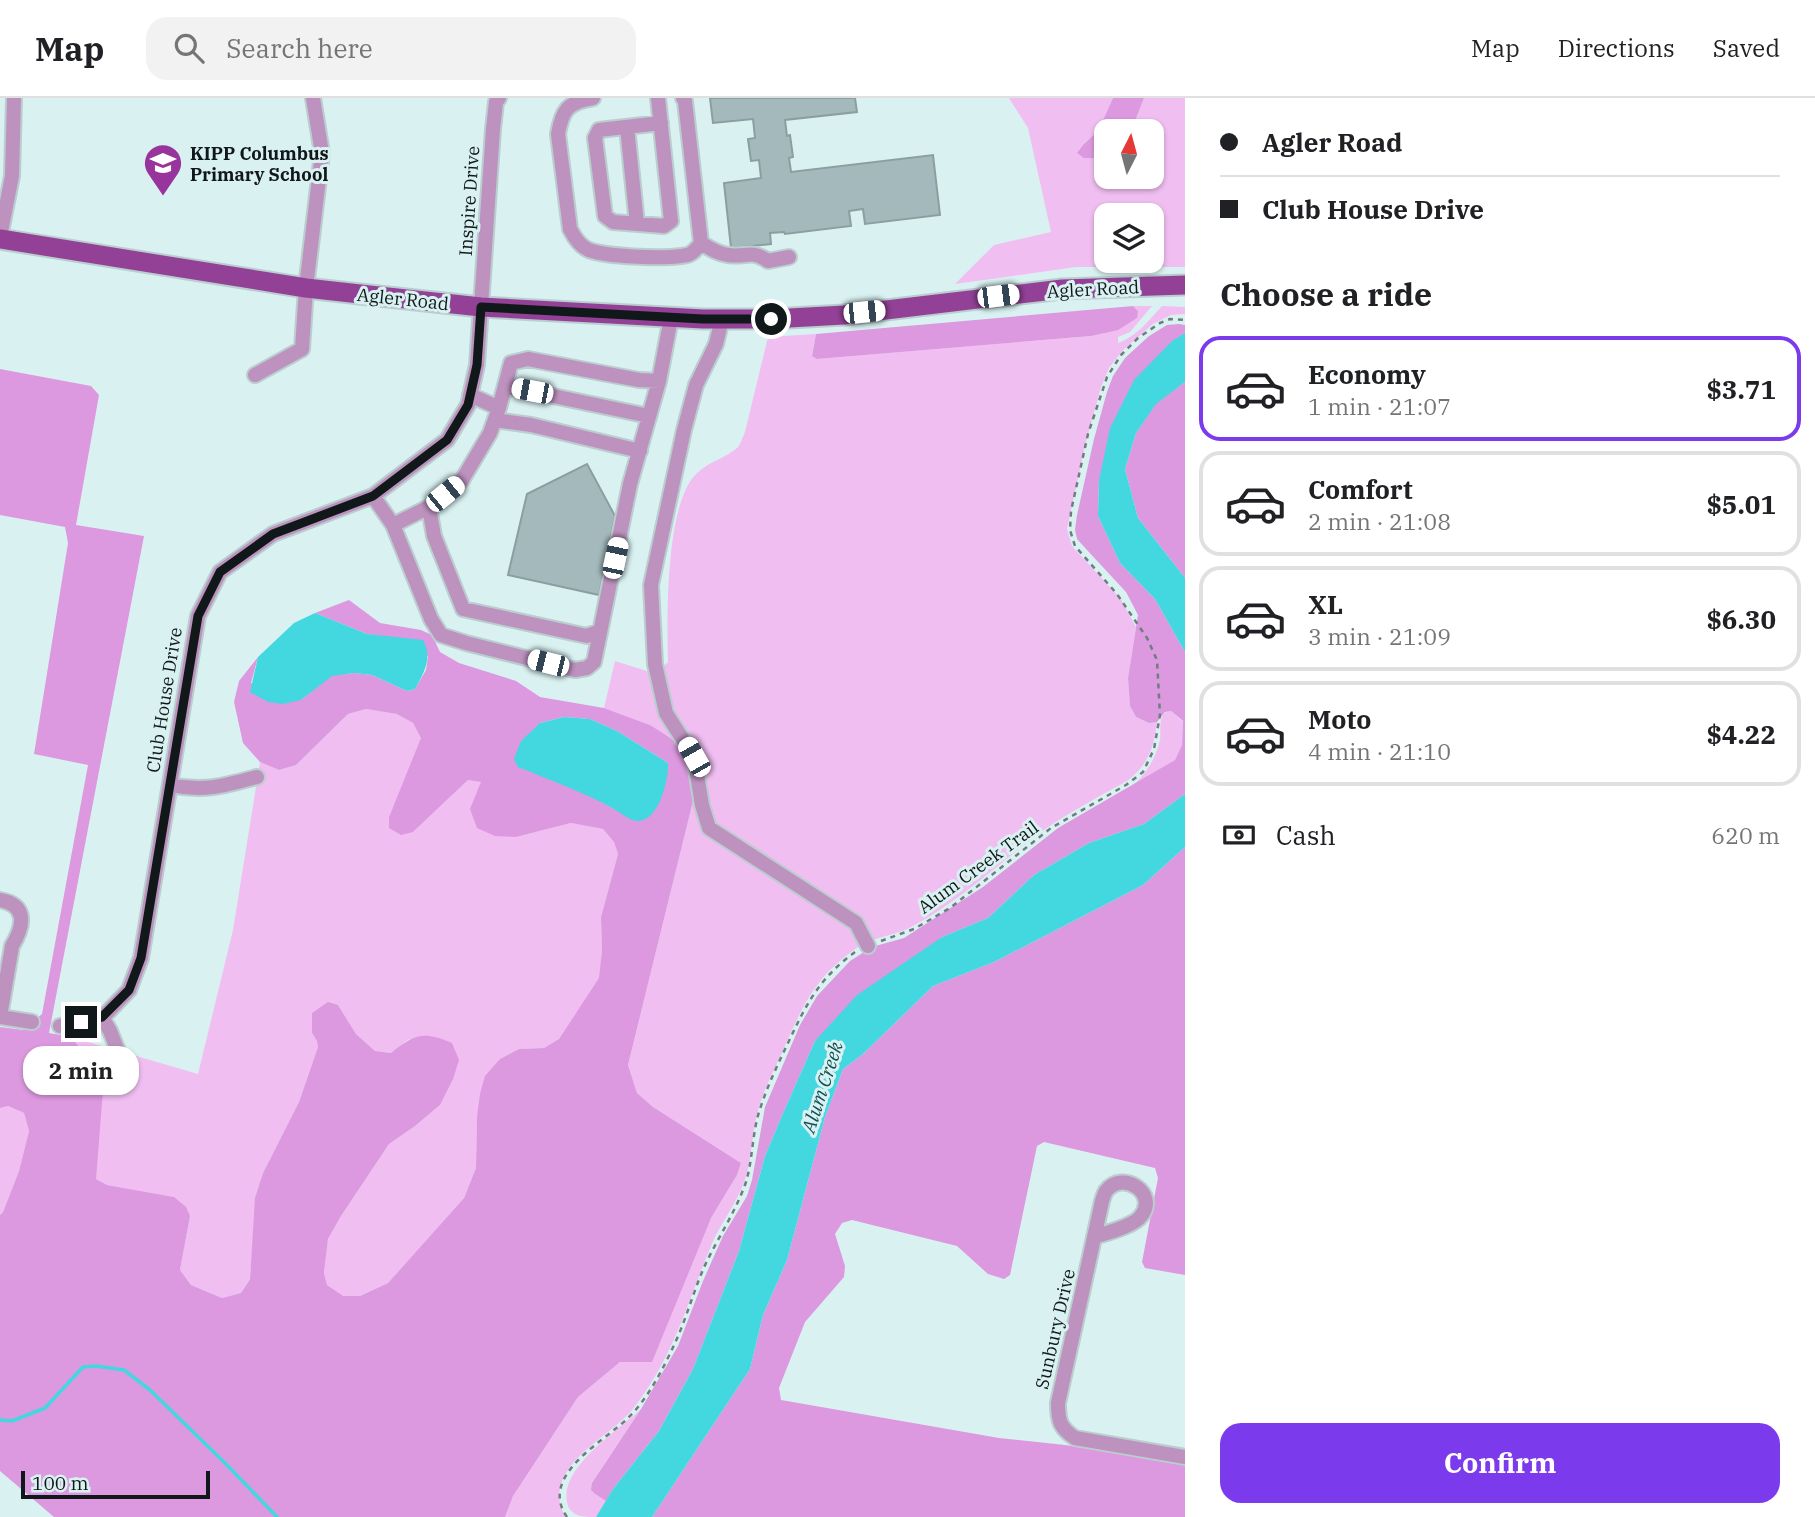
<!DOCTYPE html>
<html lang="en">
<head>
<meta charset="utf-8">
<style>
  body { margin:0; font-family:"IBM Plex Serif",serif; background:#f2f2f2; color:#202124; height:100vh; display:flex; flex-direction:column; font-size:26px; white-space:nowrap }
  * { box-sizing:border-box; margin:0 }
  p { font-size:23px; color:#757577 }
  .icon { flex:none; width:38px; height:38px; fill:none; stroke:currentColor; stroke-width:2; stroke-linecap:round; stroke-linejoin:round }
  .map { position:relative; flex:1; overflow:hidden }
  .panel { display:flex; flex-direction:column; background:#fff; width:630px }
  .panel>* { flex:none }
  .top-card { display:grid; align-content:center; height:154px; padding:0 35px; background:#fff }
  .needle { width:46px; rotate:6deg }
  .tools { position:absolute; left:1094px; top:21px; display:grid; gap:14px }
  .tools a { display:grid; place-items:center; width:70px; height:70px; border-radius:14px; background:#fff; box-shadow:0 2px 5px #0004; font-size:35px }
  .scale { position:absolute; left:21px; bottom:18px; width:189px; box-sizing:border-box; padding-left:7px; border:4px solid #101819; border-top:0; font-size:19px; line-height:24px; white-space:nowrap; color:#101819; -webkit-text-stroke:5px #daf1f2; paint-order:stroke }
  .end { position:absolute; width:32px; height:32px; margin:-16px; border:9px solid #101819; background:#fff; box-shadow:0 0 0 4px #fff }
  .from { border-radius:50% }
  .bubble { position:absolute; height:49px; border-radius:21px; background:#fff; box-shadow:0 2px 5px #0004; font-size:23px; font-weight:800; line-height:49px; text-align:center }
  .car { position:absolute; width:21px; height:42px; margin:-21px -10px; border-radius:9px; box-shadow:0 0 5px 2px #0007; background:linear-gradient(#fff 24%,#345 0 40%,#fff 0 76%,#345 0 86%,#fff 0) }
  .top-card b { display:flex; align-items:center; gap:24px; height:66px; font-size:26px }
  .top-card b+b { border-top:2px solid #e0e0e0 }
  .top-card i { width:18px; height:18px; background:#202124 }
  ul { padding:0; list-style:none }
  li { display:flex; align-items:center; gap:21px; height:105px; margin:0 14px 10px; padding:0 21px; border:4px solid #e0e0e0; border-radius:21px }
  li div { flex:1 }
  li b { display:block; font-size:26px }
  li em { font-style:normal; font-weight:800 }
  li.selected { border-color:#7c3aed }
  li>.icon { width:63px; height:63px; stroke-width:1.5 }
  h2 { padding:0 35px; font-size:32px; line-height:84px }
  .pay { display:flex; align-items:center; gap:18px; height:77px; padding:0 35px; font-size:26px }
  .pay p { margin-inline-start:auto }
  .action { display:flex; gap:14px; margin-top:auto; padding:14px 35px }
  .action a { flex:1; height:80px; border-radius:21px; background:#7c3aed; color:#fff; font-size:28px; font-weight:800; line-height:80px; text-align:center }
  header { display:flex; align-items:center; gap:42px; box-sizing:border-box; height:98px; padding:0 35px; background:#fff; border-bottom:2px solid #e0e0e0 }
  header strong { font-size:33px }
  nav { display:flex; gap:38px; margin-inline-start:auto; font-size:24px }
  .search { width:490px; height:63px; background:#f2f2f2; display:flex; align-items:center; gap:18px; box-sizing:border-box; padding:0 24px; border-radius:21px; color:#757577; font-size:26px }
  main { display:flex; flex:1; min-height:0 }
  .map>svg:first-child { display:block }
</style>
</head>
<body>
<header>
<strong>Map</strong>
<div class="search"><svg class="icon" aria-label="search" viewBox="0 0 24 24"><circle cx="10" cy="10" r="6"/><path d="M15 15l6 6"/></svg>Search here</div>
<nav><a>Map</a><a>Directions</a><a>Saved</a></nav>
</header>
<main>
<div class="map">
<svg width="1185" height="1419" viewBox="0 0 1185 1419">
  <rect width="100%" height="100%" fill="#daf1f2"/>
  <path fill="#f0bef1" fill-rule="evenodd" d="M 1009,0 L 1113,0 L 1098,33 L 1084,46 L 1084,60 L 1106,61 L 1106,79 L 1152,79 L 1152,33 L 1131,33 L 1144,0 L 1185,0 L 1185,169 L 1076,169 L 955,186 L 994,147 L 1051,134 L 1028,30 ZM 1106,117 L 1152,117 L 1152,163 L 1106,163 Z
    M 1133,208 L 1152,208 L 1130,234 L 1118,239 L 1118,245 C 1137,238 1149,222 1162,208 L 1185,209 L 1185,216 L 1171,217 L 1153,226 L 1122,253 L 1109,270 L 1101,289 L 1085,348 L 1067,431 L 1072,448 L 1120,500 L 1136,529 L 1128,580 L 1130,608 L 1136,619 L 1149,625 L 1157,624 C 1154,650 1148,667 1127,683 C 1098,699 1068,715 1041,734 C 998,766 960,803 913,828 C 901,835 887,837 873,842 C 857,847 843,860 830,872 C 805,897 793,931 778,963 C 770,981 761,998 757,1017 C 752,1036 752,1056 747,1075 C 741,1098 725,1119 714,1141 C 700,1173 689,1207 675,1239 C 664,1264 649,1291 632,1312 C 607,1342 540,1369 565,1419 L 505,1419 L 513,1398 L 578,1299 L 620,1264 L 711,1120 L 737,1077 L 741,1065 L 653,1009 L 637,995 L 628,967 L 695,695 L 650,627 L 604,610 L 615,563 L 656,576 L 668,564 C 667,520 665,405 697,375 C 708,364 728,359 738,349 C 741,345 743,338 745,334 L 768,239 L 816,236 L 812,257 L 817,261 L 1091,238 L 1138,213 Z
    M 366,611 L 398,616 L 413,625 L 422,640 L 389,719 L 413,734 L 468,682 L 482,684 L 516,739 L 571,725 L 603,731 L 614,744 L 618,756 L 601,819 L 602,853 L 600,880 L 559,941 L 544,950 L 519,951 L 500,961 L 477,1019 L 476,1070 L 464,1100 L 388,1185 L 360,1198 L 343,1199 L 327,1187 L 324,1175 L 328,1141 L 341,1118 L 389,1046 L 415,1028 L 440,1007 L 409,941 L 391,955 L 375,953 L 356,936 L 338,907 L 312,935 L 317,943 L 318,949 L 299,1004 L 263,1075 L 256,1100 L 250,1180 L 241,1195 L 222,1200 L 191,1187 L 180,1172 L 190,1118 L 173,1099 L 107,1087 L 96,1081 L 71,939 L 198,976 L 233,832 L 260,664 L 279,672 L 296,667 L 348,616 Z
    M 1171,613 L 1183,624 L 1182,647 L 1175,662 L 1134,687 C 1147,674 1156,660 1160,642 C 1161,635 1159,625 1162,619 C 1164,614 1167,614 1171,613 Z
    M 8,1008 L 24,1015 L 29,1033 L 19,1073 L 3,1114 L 0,1117 L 0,1010 Z
    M 641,1311 L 592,1385 L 592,1392 L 595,1396 L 606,1403 L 596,1419 C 584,1419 573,1419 568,1408 C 556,1371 618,1333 641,1311 Z"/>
  <path fill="#dc99df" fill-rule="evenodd" d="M 1113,0 L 1144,0 L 1131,33 L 1106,33 L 1106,61 L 1084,60 L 1077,55 L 1084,46 L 1098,33 Z
    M 1133,208 L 1138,213 L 1137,220 L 1118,232 L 1091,238 L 817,261 L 812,258 L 816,236 Z
    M 1179,226 L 1185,227 L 1185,235 L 1172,244 L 1099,382 L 1098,418 L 1120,465 L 1155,501 L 1185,554 L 1185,696 L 1144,726 L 1089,745 L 1034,777 L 988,820 L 942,839 L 815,943 L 784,1013 L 765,1058 L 739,1153 L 693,1271 L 659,1333 L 613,1391 L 606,1403 L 595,1396 L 591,1392 L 592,1385 L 641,1311 L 678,1248 L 703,1183 L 723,1138 L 747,1098 L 752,1082 L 765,1009 L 800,927 L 817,898 L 850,863 L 872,849 L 904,840 L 983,789 L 1058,730 L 1175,662 L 1182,647 L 1183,623 L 1171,613 L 1165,614 L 1157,624 L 1149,625 L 1136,619 L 1130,608 L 1128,580 L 1138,517 L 1126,494 L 1087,452 L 1077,441 L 1075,432 L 1077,417 L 1094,341 L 1107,294 L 1113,278 L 1125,260 L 1149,238 L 1167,227 Z
    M 0,271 L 91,288 L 99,297 L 76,427 L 144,438 L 49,935 L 71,939 L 97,971 L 103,992 L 96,1081 L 107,1087 L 174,1099 L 186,1109 L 190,1118 L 180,1172 L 191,1187 L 222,1200 L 241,1195 L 250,1181 L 255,1100 L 263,1075 L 299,1004 L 318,949 L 317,943 L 312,935 L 312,915 L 328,904 L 338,907 L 356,936 L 375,953 L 391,955 C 415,936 423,933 452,945 L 459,962 L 453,981 L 440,1007 L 415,1028 L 389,1046 L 341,1118 L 328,1141 L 324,1175 L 327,1187 L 343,1198 L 360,1198 L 388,1185 L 464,1100 L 476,1070 L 477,1019 L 480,996 L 485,978 L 500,961 L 519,951 L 544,950 L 559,941 L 599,880 L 602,853 L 601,819 L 618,756 L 614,744 L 603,731 L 571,725 L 516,739 L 495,738 L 477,730 L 470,711 L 481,684 L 468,682 L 413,734 L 401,737 L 389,730 L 389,719 L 421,640 L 413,625 L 397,616 L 366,611 L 348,616 L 296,667 L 279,672 L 260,664 L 243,645 L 234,604 L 239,583 L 258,559 L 251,585 L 301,602 L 332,577 L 354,575 L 372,577 L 407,593 L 415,591 L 426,572 L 428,558 L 380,538 L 367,536 L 315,515 L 349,502 L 380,525 L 421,532 L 432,537 L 440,554 L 459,565 L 516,583 L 540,599 L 604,610 L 650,627 L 678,645 L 693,669 L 695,695 L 628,967 L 637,995 L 653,1009 L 741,1065 L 737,1077 L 711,1120 L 652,1264 L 620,1264 L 578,1299 L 513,1398 L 505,1419 L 54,1419 L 0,1373 L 0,1117 L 3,1114 L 19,1073 L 29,1033 L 24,1015 L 8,1008 L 0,1010 L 0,929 L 24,932 L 42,916 L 88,667 L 34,656 L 68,445 L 65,429 L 0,417 ZM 564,619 L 590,621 L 617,633 L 668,665 L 636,723 L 600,703 L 540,625 Z
    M 1185,284 L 1185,480 L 1138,420 L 1125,371 L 1136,335 L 1156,305 Z
    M 1185,749 L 1185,1177 L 1145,1170 L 1142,1164 L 1158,1080 L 1155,1070 L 1044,1044 L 1037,1048 L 1010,1177 L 1004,1181 L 988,1176 L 957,1148 L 852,1122 L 842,1125 L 835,1136 L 845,1168 L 844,1179 L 805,1224 L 779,1290 L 781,1302 L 999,1340 L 1065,1347 L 1185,1366 L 1185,1419 L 652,1419 L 750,1271 L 763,1217 L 787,1162 L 825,1019 L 843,971 L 863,956 L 933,888 L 994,864 L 1143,787 Z"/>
  <path fill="#43d7df" d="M 1185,235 L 1185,284 L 1156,306 L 1136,335 L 1125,371 L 1138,420 L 1185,480 L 1185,554 L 1155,501 L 1120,465 L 1098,418 L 1099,382 L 1110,330 L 1134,282 L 1172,243 Z
    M 315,515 L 367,536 L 423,542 C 433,559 424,575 415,591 L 407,593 L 372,577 L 354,575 L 332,578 L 301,602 L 283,606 L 268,604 L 250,594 L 258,559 L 294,525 Z
    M 564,619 L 590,621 L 617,633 L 668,665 C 669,681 659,723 638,723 C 630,723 621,715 614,711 C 583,694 550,682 518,669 L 514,661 L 521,643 L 540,625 Z
    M 1185,696 L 1185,749 L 1143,787 L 994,864 L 933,888 L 863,956 L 843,971 L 825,1019 L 787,1162 L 763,1217 L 750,1271 L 652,1419 L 596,1419 L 613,1391 L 659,1333 L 693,1271 L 739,1153 L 765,1058 L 784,1013 L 815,943 L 857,897 L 942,839 L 988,820 L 1034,777 L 1089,745 L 1144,726 Z"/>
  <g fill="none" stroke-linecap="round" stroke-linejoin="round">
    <path stroke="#43d7df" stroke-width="3.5" d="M 0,1322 L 12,1323 L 45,1310 L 83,1269 L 96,1268 L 124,1272 L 150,1292 L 227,1367 L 277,1419"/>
  </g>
  <path fill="#a4b9bb" stroke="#8a9fa0" stroke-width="2" d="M 710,0 L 855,0 L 857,14 L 785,22 L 787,38 L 790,37 L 793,59 L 789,60 L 791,74 L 933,57 L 940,117 L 865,126 L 863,111 L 849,113 L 851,128 L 785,136 L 784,134 L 770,135 L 771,146 L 731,150 L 724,85 L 761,80 L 759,62 L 751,63 L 748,41 L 755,40 L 753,21 L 713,25 Z
    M 587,366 L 615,418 L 599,497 L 508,477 L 527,396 Z"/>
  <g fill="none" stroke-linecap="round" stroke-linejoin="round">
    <g stroke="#bacecf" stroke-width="18">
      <path id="minor" d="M 593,0 C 568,4 562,12 558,36 L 570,131 C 574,139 579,147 587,151 C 600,159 676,162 690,156 C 694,154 698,149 701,145 L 685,3 L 683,0
        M 658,0 L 671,123 L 664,128 L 613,124 L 605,118 L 595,40 L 599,32 L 661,25
        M 627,29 L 637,126
        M 0,139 L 12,78 L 14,0
        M 701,145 C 709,150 718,156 728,157 C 746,160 751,151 768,163 L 789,159
        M 722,221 L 716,246 L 696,287 L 684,332 L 651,487 L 655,566 L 666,615 L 694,659 L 702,707 L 709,730 L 856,825 L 868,848
        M 255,277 L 302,251 L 306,190 L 322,55 L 313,0
        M 505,288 L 649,318
        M 470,297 L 499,310 L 511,265 L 528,261 L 639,282 L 659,283
        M 495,322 L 531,327 L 640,353
        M 373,398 L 393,427 L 431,521 L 441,537 L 466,545 L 575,572 L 587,570 L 594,564 L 630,386 L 659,283 L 671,220
        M 429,409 L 434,438 L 463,511 L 587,538 L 600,533
        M 393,427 L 429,409 L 462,382 L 490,335 L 499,310
        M 170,687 C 204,694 224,688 257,679
        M 0,802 C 28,807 24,828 12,848 L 0,918
        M 0,919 L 32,924
        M 102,919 L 110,933 L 118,953
        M 60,928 L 102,919 L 105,917 L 129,892 L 141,860 L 198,518 L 220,474 L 273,436 L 373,398 L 447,342 L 468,307 L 477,267 L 493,31 L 496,4 L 499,0
        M 1094,1139 C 1106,1135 1134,1128 1141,1118 C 1159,1096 1123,1071 1106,1093 C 1104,1096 1103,1100 1102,1103 L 1058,1305 C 1058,1323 1060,1330 1075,1340 L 1185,1359"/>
    </g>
    <g stroke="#bacecf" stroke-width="23">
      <path id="major" d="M 0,141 L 306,190 L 369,197 L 481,209 L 703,221 L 771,221 L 844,217 L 1062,191 L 1185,187"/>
    </g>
    <path stroke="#6e7e7f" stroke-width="2.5" stroke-dasharray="5 5" stroke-linecap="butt" d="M 881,843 L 914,831 L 950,810 L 1051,730 L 1126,687 L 1143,674 L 1154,651 L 1160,617 L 1157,562 L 1147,540 L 1117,496 L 1075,448 L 1070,432 L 1071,413 L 1088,336 L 1107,279 L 1121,257 L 1138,240 L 1160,225 L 1170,221 L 1185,222
      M 567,1419 C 538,1378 603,1344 627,1321 C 648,1301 663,1271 675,1245 C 687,1219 694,1191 706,1165 C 719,1138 736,1113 746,1084 C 753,1061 752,1034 760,1011 C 767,989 777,968 787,947 C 799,922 811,895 831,875 C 838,867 847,860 855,854"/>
    <use href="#minor" stroke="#be92bf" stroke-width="14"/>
    <use href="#major" stroke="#924196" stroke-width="19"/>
  </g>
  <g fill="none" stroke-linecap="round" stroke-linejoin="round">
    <path stroke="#101819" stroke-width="9" d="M 81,924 L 102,919 L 129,892 L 141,860 L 198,518 L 220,474 L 273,436 L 373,398 L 447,342 L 468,307 L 477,267 L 481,209 L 703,221 L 771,221"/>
  </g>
  <defs>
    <g id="school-pin" transform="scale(2.0125)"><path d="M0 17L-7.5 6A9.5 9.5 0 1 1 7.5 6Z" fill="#97359c" stroke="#daf1f2"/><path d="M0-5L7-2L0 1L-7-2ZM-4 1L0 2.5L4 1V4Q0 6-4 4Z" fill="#fff"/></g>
  </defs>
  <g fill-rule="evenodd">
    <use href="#school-pin" x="163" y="65"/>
  </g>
  <g text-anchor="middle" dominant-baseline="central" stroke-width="6" stroke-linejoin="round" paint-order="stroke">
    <g font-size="18" font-weight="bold" fill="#101819" stroke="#daf1f2" text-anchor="start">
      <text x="190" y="55">KIPP Columbus<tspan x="190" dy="21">Primary School</tspan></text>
    </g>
    <g font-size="18" fill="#101819" stroke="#daf1f2">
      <text transform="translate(469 103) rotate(-86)">Inspire Drive</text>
      <text transform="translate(1093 191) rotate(-3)">Agler Road</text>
      <text transform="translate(403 201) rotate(6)">Agler Road</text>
      <text transform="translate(164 602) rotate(-81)">Club House Drive</text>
      <text transform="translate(978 769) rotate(-36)">Alum Creek Trail</text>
      <text transform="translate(1055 1231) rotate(-77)">Sunbury Drive</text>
    </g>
    <g font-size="19" font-style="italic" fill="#104f53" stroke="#daf1f2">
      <text transform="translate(822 989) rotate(-72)">Alum Creek</text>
    </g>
  </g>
</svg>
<div class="tools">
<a><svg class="needle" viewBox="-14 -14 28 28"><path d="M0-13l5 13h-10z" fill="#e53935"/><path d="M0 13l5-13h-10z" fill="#757577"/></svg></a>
<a><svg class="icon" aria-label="layers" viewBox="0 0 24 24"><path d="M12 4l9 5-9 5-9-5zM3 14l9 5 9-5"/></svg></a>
</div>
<div class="scale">100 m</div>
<i class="end from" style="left:771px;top:221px"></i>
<i class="end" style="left:81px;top:924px"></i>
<div class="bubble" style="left:23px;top:948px;width:116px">2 min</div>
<i class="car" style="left:998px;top:198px;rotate:83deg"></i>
<i class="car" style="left:864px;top:214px;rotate:84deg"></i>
<i class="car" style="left:532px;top:293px;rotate:281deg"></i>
<i class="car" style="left:445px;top:396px;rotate:51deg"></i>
<i class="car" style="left:615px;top:460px;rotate:12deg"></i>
<i class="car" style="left:548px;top:565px;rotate:284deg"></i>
<i class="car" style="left:694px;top:659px;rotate:330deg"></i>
</div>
<section class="panel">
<div class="top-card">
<b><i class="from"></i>Agler Road</b>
<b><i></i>Club House Drive</b>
</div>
<h2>Choose a ride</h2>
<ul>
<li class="selected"><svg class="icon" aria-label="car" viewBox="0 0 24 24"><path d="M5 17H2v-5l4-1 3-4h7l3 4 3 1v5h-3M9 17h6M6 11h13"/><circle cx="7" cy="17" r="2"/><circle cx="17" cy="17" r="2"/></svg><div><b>Economy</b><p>1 min · 21:07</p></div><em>$3.71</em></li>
<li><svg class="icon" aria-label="car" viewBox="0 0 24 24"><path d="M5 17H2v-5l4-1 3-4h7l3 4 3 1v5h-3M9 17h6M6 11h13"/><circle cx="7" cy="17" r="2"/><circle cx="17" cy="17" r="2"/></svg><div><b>Comfort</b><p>2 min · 21:08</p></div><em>$5.01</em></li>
<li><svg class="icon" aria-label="car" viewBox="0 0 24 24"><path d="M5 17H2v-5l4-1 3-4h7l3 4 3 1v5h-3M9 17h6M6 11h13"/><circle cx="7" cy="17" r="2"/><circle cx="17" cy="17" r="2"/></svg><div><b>XL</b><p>3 min · 21:09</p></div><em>$6.30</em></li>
<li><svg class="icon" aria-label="car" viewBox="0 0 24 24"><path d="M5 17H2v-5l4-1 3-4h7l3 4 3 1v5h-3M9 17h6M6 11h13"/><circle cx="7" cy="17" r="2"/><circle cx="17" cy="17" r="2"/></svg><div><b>Moto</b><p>4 min · 21:10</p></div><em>$4.22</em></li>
</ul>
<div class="pay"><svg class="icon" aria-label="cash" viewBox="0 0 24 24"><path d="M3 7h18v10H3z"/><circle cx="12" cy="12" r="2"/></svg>Cash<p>620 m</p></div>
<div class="action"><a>Confirm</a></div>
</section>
</main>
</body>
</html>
